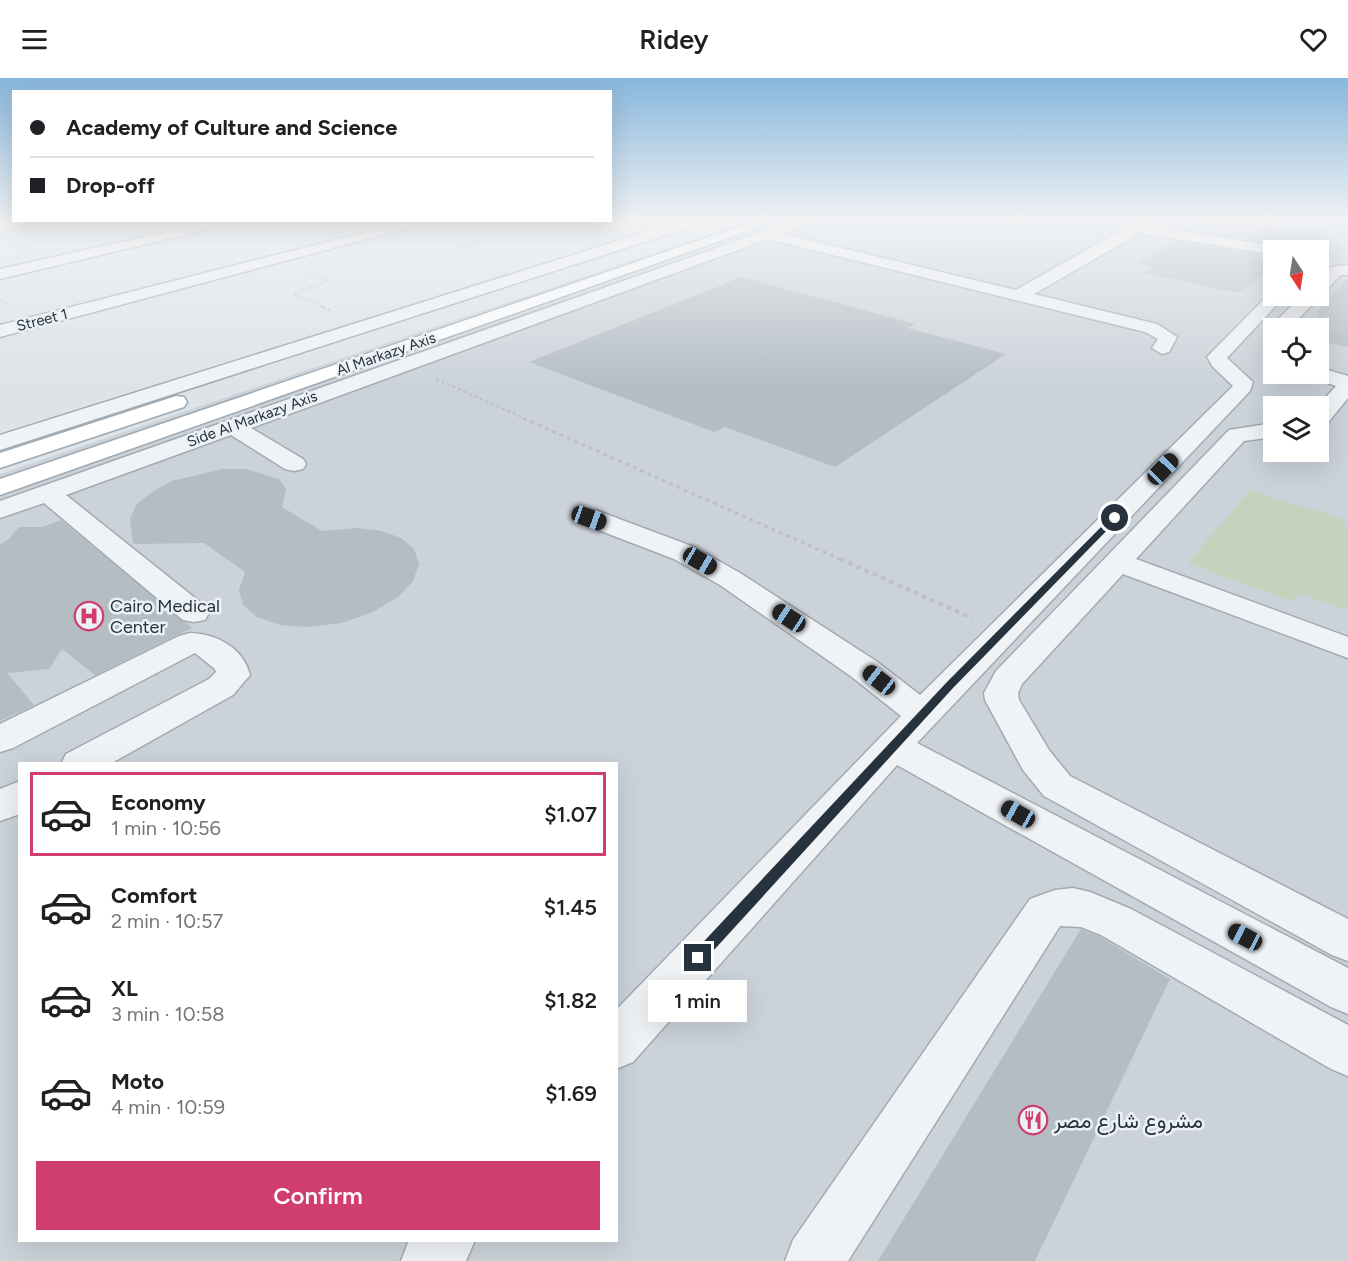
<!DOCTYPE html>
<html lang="en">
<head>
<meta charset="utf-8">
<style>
  body { margin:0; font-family:Figtree,Vazirmatn,sans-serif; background:#f6f6f6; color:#202124; height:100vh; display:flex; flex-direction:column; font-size:22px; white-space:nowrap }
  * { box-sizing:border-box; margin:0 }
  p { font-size:20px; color:#757577 }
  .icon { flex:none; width:33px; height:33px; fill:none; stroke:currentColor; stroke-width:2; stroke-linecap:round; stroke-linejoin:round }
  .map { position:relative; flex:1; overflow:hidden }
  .details { position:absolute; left:18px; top:684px; width:600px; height:480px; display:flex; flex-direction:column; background:#fff; border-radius:0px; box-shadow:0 6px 24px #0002 }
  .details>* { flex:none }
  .top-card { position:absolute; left:12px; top:12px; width:600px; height:132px; border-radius:0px; box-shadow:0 6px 24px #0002; display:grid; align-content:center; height:132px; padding:0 18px; background:#fff }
  .needle { width:39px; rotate:168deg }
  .tools { position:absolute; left:1263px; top:162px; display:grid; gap:12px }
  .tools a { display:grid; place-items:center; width:66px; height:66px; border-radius:0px; background:#fff; box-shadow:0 6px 24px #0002; font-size:30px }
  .end { position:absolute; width:27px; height:27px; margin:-14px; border:8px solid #26333e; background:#fff; box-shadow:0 0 0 3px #fff }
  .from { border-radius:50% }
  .bubble { position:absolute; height:42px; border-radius:0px; background:#fff; box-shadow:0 6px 24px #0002; font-size:20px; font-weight:600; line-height:42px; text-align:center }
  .car { position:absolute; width:18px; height:36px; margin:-18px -9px; border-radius:8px; box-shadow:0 0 4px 2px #0007; background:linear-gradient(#222 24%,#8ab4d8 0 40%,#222 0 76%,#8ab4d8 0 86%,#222 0) }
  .top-card b { display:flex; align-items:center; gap:21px; height:57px; font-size:22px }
  .top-card b+b { border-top:2px solid #e0e0e0 }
  .top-card i { width:15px; height:15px; background:#202124 }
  ul { padding:10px 0 0; list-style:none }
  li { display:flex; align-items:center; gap:18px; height:84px; margin:0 12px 9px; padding:0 6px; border:3px solid transparent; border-radius:0px }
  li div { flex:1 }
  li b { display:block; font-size:22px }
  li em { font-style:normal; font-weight:600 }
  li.selected { border-color:#d03e6e }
  li>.icon { width:54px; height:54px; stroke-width:1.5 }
  .cta { display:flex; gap:12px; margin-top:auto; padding:12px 18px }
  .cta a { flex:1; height:69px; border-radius:0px; background:#d03e6e; color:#fff; font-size:24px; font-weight:600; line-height:69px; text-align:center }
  header { display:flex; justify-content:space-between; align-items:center; height:78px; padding:0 18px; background:#fff; font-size:27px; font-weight:600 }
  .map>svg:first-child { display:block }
</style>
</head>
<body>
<header><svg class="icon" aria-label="menu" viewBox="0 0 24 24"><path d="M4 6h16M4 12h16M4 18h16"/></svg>Ridey<svg class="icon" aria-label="heart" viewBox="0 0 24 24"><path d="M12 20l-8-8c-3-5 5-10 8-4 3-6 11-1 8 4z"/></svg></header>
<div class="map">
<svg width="1348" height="1183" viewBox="0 0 1348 1183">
  <rect width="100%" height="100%" fill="#dde3e7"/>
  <path fill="#cbd2d9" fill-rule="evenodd" d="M 750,142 L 1348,142 L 1348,1183 L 0,1183 L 0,396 ZM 1274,172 L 1318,172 L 1318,218 L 1274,218 ZM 1274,250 L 1318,250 L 1318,296 L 1274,296 ZM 1274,328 L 1318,328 L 1318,374 L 1274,374 ZM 20,686 L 616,686 L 616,1162 L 20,1162 Z"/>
  <path fill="#c6d1be" d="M 1250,412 L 1346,442 L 1343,447 L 1348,449 L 1348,532 L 1299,515 L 1293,524 L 1188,485 Z"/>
  <path fill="#b4bdc4" d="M 1209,142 L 1274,142 L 1274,166 L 1192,152 Z
    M 1175,163 L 1274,179 L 1274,188 L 1239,215 L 1145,195 L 1155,189 L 1138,186 Z
    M 742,199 L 915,246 L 907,250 L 1006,276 L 835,389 L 725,349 L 714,354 L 529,284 Z
    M 1348,200 L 1348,269 L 1318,263 L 1318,233 Z
    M 222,391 L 246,391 L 279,401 L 286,411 L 282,429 L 322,453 L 357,450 L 381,453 L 401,460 L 414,471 L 419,486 L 413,503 L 398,519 L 373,534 L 342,545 L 308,549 L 280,547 L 257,539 L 243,527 L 239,512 L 245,494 L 204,465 L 133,466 L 130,441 L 136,427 L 152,414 L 172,403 Z
    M 61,442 L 192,550 L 95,597 L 62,571 L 49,591 L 7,595 L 34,627 L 0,643 L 0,466 L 8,462 L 19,449 L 43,449 Z
    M 1081,851 L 1100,859 L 1170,901 L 1035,1183 L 878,1183 Z"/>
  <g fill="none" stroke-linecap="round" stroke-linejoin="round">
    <g stroke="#a2abb1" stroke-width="3">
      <path id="minor" d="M 30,142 L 28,145 L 0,151 L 0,143 Z
        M 219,142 L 247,142 L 0,201 L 0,191 Z
        M 414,142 L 439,142 L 0,259 L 0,247 Z
        M 684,142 L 705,142 L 703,145 L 0,372 L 0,357 Z
        M 796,142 L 816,142 L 783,156 L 1016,212 L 1139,142 L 1153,142 L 1151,148 L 1274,168 L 1281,172 L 1274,172 L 1274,177 L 1140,155 L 1034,216 L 1157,246 L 1177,259 L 1169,274 L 1162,276 L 1152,270 L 1158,261 L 1145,254 L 768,161 L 251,350 L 303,381 L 306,386 L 303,391 L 294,393 L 285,391 L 231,357 L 66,417 L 205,528 L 209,535 L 205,542 L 194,544 L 183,542 L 44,425 L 0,440 L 0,423 Z
        M 1348,187 L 1348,197 L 1341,197 L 1324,214 L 1318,215 L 1318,201 L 1331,189 Z
        M 1271,214 L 1274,214 L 1274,218 L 1285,218 L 1227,280 L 1253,304 L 1250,313 L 917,665 L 1348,890 L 1348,936 L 1331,929 L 897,687 L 633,984 L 616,991 L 616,932 L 901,638 L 852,599 L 720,507 L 674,481 L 580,445 L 576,439 L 580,433 L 589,431 L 598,433 L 694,469 L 740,495 L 876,583 L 920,617 L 1233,308 L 1213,289 L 1207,279 Z
        M 1318,217 L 1319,218 L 1317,222 L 1289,250 L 1274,250 L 1273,254 L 1270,250 L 1273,246 L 1302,218 Z
        M 1318,289 L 1348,298 L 1348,320 L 1326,347 L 1318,349 L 1318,328 L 1336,308 L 1311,299 L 1308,296 L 1318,296 Z
        M 1274,345 L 1274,359 L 1244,363 L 1136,481 L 1348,559 L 1348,580 L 1123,496 L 1022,606 L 1018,615 L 1019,622 L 1049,672 L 1070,698 L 1348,841 L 1348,883 L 1332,877 L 1044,718 L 1023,692 L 985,622 L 984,615 L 996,593 L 1229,352 Z
        M 190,555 C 216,556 243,569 250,597 L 233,617 L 110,686 L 61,686 L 66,676 L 209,601 L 216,594 L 215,591 L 195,575 L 13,670 L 0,674 L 0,646 L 179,558 Z
        M 20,703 L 20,736 L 0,743 L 0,711 Z
        M 1073,810 L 1090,814 L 1131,831 L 1348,947 L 1348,998 L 1331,991 L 1101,857 L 1081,849 L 1060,848 L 848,1183 L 785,1183 L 793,1162 L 1030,821 L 1055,812 Z
        M 409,1162 L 475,1162 L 466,1183 L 401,1183 Z"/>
    </g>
    <g stroke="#9ca9b3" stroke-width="3">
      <path id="major" d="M 759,142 L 779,142 L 0,417 L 0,401 Z
        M 176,318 L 184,319 L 187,324 L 184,329 L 0,390 L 0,375 Z"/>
    </g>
    <path stroke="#bbc1c6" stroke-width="1.5" stroke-dasharray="2 2" stroke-linecap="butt" d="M 260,153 L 276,158
      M 482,185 L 446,173 L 559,142
      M 311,195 L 328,203 L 294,216 L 325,230
      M 0,222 L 8,226"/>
    <path stroke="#bbc1c6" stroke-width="2" stroke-dasharray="3 3" stroke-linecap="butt" d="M 322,229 L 334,234
      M 436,301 L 526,341"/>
    <path stroke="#bbc1c6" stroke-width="3" stroke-dasharray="4 4" stroke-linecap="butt" d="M 523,340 L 844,483"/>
    <path stroke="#bbc1c6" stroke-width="4" stroke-dasharray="4.5 4.5" stroke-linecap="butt" d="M 840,481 L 972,540"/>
    <use href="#minor" fill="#f0f3f6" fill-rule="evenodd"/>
    <use href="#major" fill="#fff" fill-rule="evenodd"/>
  </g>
  <linearGradient id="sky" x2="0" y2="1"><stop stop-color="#87b6dc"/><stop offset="0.46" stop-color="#f0f2f4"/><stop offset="1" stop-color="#f0f2f4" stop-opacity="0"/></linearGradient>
  <rect width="1348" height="308" fill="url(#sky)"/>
  <path fill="#26333e" d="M 1112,438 L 1119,440 L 953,610 L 703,884 L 693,884 L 693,875 L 946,605 Z"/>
  <defs>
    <g id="hospital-ring" transform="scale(1.5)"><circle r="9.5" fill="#ecf1f5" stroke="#d03e6e" stroke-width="1.5"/><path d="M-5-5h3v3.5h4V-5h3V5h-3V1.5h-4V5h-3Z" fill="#d03e6e"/></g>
    <g id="restaurant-ring" transform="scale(1.5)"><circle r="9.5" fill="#ecf1f5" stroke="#d03e6e" stroke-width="1.5"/><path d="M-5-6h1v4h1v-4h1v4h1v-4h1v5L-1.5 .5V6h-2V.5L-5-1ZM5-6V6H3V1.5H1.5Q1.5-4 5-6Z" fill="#d03e6e"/></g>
  </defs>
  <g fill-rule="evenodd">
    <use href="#hospital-ring" x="89" y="538"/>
    <use href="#restaurant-ring" x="1033" y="1042"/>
  </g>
  <g text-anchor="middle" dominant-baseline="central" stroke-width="5" stroke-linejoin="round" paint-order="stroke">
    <g font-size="15" fill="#26333e" stroke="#ecf1f5">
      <text transform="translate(42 242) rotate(-14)">Street 1</text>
      <text transform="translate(386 276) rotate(-19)">Al Markazy Axis</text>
      <text transform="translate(252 341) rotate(-20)">Side Al Markazy Axis</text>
    </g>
    <g font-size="18" fill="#26333e" stroke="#ecf1f5" text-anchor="start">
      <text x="110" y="528">Cairo Medical<tspan x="110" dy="21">Center</tspan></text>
    </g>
    <g font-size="21" fill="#26333e" stroke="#ecf1f5" text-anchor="start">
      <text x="1054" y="1042">مشروع شارع مصر</text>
    </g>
  </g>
</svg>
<div class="tools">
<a><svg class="needle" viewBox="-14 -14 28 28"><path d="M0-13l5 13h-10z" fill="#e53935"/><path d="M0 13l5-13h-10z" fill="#757577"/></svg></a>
<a><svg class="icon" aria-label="locate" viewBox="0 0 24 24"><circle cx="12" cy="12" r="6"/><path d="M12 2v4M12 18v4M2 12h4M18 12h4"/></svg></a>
<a><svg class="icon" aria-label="layers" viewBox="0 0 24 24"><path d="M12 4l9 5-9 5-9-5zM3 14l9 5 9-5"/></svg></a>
</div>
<i class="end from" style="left:1115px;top:440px"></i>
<i class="end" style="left:698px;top:880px"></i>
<div class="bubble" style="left:648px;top:902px;width:99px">1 min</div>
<i class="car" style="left:1163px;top:391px;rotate:44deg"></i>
<i class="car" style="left:589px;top:440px;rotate:110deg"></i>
<i class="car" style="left:700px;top:483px;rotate:120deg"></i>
<i class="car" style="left:789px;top:540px;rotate:303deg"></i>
<i class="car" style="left:879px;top:602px;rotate:308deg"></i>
<i class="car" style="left:1018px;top:736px;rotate:299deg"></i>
<i class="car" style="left:1245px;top:859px;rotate:298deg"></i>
<div class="top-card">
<b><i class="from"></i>Academy of Culture and Science</b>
<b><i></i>Drop-off</b>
</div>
<section class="details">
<ul>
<li class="selected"><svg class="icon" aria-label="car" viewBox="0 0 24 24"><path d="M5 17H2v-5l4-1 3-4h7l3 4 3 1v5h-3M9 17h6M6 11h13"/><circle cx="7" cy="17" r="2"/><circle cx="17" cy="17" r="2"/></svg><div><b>Economy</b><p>1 min · 10:56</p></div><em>$1.07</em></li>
<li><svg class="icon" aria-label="car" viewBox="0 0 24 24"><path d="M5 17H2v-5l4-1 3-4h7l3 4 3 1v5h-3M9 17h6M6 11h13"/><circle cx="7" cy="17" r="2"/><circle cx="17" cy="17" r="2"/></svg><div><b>Comfort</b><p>2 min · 10:57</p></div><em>$1.45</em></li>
<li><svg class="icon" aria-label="car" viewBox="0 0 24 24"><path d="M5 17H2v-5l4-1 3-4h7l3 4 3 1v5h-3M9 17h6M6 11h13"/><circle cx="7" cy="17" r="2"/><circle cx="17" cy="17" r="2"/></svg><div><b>XL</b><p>3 min · 10:58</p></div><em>$1.82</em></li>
<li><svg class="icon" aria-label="car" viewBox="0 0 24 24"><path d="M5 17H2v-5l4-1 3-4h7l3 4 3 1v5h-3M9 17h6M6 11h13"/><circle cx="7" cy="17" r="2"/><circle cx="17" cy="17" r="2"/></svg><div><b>Moto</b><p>4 min · 10:59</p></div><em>$1.69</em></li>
</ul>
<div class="cta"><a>Confirm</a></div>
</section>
</div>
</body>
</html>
